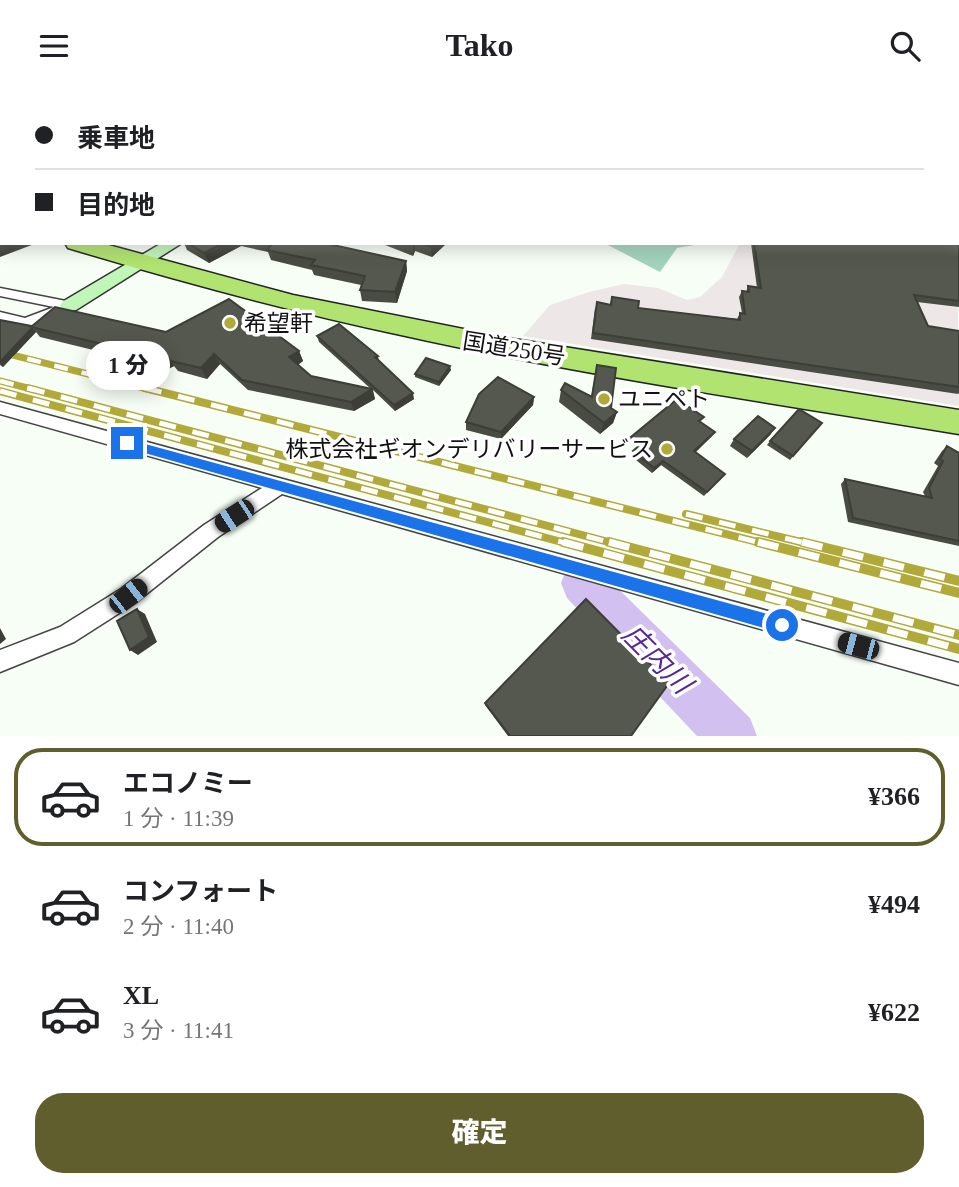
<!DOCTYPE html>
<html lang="ja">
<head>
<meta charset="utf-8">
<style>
  body { margin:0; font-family:"Times New Roman","Noto Sans JP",serif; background:#f2f2f2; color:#202124; height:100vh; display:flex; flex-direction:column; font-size:26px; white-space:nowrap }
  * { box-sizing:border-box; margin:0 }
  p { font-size:23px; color:#757577 }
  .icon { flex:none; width:38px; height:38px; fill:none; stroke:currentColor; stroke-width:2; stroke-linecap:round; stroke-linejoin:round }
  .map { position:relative; height:645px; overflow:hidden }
  .panel { display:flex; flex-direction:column; background:#fff; flex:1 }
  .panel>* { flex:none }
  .guide { position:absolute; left:0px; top:0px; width:959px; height:154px; box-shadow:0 4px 18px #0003; display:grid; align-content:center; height:154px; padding:0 35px; background:#fff }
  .end { position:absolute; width:32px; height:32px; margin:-16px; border:9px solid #1a73e8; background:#fff; box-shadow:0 0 0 4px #fff }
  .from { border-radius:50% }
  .bubble { position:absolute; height:49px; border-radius:24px; background:#fff; box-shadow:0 4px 18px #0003; font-size:23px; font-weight:800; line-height:49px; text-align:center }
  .car { position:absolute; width:21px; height:42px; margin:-21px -10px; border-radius:9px; box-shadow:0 0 5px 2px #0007; background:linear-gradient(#222 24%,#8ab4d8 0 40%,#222 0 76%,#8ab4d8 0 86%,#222 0) }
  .guide b { display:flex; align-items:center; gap:24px; height:66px; font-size:26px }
  .guide b+b { border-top:2px solid #e0e0e0 }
  .guide i { width:18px; height:18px; background:#202124 }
  ul { padding:12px 0 0; list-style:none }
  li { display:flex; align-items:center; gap:21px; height:98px; margin:0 14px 10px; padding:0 21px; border:4px solid transparent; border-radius:28px }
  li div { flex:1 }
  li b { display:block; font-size:26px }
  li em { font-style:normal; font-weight:800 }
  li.on { border-color:#615e2d }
  li>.icon { width:63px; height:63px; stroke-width:1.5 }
  .action { display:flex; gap:14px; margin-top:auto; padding:14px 35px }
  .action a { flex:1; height:80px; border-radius:28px; background:#615e2d; color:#fff; font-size:28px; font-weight:800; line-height:80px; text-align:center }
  header { display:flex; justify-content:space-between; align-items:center; height:91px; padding:0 35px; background:#fff; font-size:32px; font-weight:800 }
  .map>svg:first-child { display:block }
</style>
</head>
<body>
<header><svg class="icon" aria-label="menu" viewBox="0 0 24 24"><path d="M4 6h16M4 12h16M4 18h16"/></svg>Tako<svg class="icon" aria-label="search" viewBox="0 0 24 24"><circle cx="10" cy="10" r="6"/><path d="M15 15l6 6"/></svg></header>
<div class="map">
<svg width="959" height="645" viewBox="0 0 959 645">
  <rect width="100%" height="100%" fill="#f7fef6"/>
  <path fill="#eee7e8" d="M 957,96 L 959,315 L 523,245 L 550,214 L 589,201 L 624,193 L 658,197 L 687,209 L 700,206 L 722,186 L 740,152 L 957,152 Z"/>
  <path fill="#a3d4bd" d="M 604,152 L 706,152 L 677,157 L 660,181 Z"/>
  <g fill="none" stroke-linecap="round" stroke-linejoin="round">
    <path fill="#d1c0f0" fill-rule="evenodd" d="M 582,471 L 597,477 L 750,627 L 757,645 L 697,645 L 567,507 L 561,492 L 567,477 Z"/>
    <g stroke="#444" stroke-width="3">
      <path id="street" d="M 0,197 L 66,210 L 73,214 L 68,220 L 26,237 L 0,229 L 0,221 L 25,227 L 54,216 L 0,205 Z
        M 0,311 L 959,572 L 959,594 L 282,403 L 218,446 L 135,512 L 74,551 L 0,581 L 0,559 L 60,536 L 121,498 L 204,434 L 262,397 L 0,323 Z"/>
    </g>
    <g stroke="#333" stroke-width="3">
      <path id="secondary" d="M 162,152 L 182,152 L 76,219 L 62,219 L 60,215 L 62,211 Z"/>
    </g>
    <g stroke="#222" stroke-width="3">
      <path id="highway" d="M 0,117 L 2,117 L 2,129 L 0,129 Z
        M 65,152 L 101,152 L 293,204 L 514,248 L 959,319 L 959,343 C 773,312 585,285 401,244 C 289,220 178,190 68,157 Z"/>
    </g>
    <use href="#street" fill="#fff" fill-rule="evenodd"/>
    <use href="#secondary" fill="#c1f6b9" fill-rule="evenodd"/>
    <use href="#highway" fill="#b0e36f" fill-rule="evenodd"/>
    <g stroke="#b1a939" stroke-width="7">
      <path id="rail-far2" d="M 0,261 L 152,299
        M 0,290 L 35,299"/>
    </g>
    <g stroke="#b1a939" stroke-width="8">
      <path id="rail-far1" d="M 28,297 L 616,453
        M 145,297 L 765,453
        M 0,300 L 569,453
        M 686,423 L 809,453"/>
    </g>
    <g stroke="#b1a939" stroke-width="10">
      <path id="rail" d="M 563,451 L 959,558
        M 609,451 L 959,544
        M 758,451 L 959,502
        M 802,451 L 959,490"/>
    </g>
    <use href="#rail-far2" stroke="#fff" stroke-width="4.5" stroke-dasharray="14" stroke-linecap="butt"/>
    <use href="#rail-far1" stroke="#fff" stroke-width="5" stroke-dasharray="17" stroke-linecap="butt"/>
    <use href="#rail" stroke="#fff" stroke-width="7" stroke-dasharray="21" stroke-linecap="butt"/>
  </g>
  <path fill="#494c43" d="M 959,101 L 959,216 L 917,211 L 928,235 L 959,240 L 959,302 L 958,303 L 591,248 L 595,217 L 610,213 L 612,206 L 638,217 L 737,228 L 740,222 L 742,222 L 739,206 L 742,200 L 746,201 L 748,195 L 757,197 L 751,152 L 957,152 Z
    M 184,152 L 324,152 L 406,170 L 407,180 L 397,212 L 362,210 L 360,199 L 361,194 L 314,184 L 312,179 L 271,169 L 268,161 L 241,155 L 209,172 L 187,159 Z
    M 380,152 L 447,152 L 432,166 L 415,160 L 413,165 Z
    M 0,229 L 32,235 L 166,241 L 299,260 L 303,270 L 298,274 L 311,285 L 371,298 L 319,251 L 317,245 L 378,265 L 379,270 L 414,308 L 395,320 L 373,299 L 375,308 L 354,320 L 248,299 L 220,273 L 207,288 L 178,280 L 174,275 L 168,278 L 158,274 L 146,262 L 141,267 L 129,264 L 126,267 L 40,246 L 36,241 L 3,276 L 0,274 Z
    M 597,274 L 611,317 L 617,321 L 613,332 L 600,343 L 559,311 L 561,299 L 591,306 Z
    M 451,279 L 439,295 L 415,286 L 415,283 Z
    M 534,306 L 533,314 L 501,348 L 466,339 L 466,331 Z
    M 701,331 L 712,345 L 695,361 L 725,383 L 704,405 L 661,374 L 652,382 L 631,365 L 633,360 L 638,356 L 629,350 L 631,346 Z
    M 822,332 L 790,369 L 767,354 L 770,350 Z
    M 775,337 L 770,344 L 747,367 L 730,355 L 734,348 Z
    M 947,355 L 959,362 L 959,455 L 848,431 L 841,393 L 845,388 L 925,405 L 923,401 L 938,375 L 934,372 L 942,360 Z
    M 485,612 L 631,645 L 508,645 L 485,614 Z"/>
  <path fill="#3c3e37" d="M 9,152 L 37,152 L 0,166 L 0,155 Z
    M 222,152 L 240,152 L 241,155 L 209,172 L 204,162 Z
    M 413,152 L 414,152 L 415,160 L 413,165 Z
    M 435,152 L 447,152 L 432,166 L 431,156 Z
    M 406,170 L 407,180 L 397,212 L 395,201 Z
    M 32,237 L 36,241 L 3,276 L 0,271 Z
    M 139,252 L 146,262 L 141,267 L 133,257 Z
    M 122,254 L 129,264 L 126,267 L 119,257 Z
    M 299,260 L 303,270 L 293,277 L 289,266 Z
    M 214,263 L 220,273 L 207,288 L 201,277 Z
    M 167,265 L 174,275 L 168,278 L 162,268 Z
    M 450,275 L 451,279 L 439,295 L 439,291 Z
    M 372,298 L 375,308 L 354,320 L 351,311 Z
    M 413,302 L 414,308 L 395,320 L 394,314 Z
    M 534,306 L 533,314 L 501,348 L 501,341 Z
    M 617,321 L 613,332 L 600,343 L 604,332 Z
    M 775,337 L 770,344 L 747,367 L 752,360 Z
    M 715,341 L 712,345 L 692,365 L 694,360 Z
    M 663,370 L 661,374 L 652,382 L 654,377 Z
    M 137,518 L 145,523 L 157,551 L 138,564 L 130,559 Z
    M 0,537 L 6,548 L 0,553 Z"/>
  <path fill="#55584e" stroke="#3c3e37" stroke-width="2" d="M 957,101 L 959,101 L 959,210 L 914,204 L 928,235 L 959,240 L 959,296 L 593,242 L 597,211 L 611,214 L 612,206 L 639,210 L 638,217 L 740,229 L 740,222 L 745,223 L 742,200 L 749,201 L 748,195 L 761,197 L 754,152 L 957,152 Z
    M 2,137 L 2,152 L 9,152 L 0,155 L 0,138 Z
    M 188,152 L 222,152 L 204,162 Z
    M 273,152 L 324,152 L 406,170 L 395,201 L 360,199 L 365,185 L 311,174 L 315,169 L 267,159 Z
    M 422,152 L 435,152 L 431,156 Z
    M 229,208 L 299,260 L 289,266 L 311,285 L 372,298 L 351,311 L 242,289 L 214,263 L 201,277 L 171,270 L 167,265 L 162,268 L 151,264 L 139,252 L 133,257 L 122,254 L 119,257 L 31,236 L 55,216 L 166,241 Z
    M 0,229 L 32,235 L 32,237 L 0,271 Z
    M 339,233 L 378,265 L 375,266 L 413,302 L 394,314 L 317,245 Z
    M 426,267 L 450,275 L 439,291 L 415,283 Z
    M 597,274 L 616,277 L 611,317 L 617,321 L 604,332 L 561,299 L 565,292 L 592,306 Z
    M 498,286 L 534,306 L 501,341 L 466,331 L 479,303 Z
    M 677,308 L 704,326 L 699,330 L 715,341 L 694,360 L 725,383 L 707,401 L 663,370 L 654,377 L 633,360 L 641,353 L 631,346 Z
    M 799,318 L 822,332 L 793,365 L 770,350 Z
    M 758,325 L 775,337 L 752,360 L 734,348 Z
    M 947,355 L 959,362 L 959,450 L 853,427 L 845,388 L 932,407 L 929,397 L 943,370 L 940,368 Z
    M 586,508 L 669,592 L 631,645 L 510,645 L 485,612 Z
    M 137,518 L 149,546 L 130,559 L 117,530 Z"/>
  <linearGradient id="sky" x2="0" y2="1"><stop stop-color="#9fb9eb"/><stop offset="0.46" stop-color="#fbfffb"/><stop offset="1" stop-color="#fbfffb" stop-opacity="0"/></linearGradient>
  <rect width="959" height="166" fill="url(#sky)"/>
  <path fill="#1a73e8" d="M 127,348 L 782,527 L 789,534 L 782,542 L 127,357 L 121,352 Z"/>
  <g fill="#b1a939" stroke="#fff" stroke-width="2.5">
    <circle cx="230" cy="232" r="7"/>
    <circle cx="604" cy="308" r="7"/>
    <circle cx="667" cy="358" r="7"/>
  </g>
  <g text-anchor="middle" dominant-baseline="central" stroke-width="7" stroke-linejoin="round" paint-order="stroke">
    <g font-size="23" fill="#111" stroke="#fff" text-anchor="start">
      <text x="244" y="232">希望軒</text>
      <text x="618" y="308">ユニペト</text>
      <text x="653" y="358" text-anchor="end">株式会社ギオンデリバリーサービス</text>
    </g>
    <g font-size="23" fill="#111" stroke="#fff">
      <text transform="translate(514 258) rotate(9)">国道250号</text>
    </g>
    <g font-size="28" font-style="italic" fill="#552895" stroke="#fff">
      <text transform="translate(657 568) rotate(45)">庄内川</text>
    </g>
  </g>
</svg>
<i class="end from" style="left:782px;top:534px"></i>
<i class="end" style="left:127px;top:352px"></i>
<div class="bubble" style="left:86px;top:250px;width:84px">1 分</div>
<i class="car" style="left:234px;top:425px;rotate:237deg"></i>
<i class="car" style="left:128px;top:505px;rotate:52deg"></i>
<i class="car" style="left:858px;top:555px;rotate:285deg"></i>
<div class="guide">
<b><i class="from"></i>乗車地</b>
<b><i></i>目的地</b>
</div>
</div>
<section class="panel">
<ul>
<li class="on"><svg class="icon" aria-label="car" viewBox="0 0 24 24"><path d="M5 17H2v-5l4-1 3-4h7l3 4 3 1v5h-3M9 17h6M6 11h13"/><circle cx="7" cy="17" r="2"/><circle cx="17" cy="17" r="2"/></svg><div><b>エコノミー</b><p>1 分 · 11:39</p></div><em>¥366</em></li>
<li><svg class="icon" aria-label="car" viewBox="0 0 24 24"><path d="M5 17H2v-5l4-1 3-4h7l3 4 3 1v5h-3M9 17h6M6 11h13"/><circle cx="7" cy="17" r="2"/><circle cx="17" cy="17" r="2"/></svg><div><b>コンフォート</b><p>2 分 · 11:40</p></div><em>¥494</em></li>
<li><svg class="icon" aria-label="car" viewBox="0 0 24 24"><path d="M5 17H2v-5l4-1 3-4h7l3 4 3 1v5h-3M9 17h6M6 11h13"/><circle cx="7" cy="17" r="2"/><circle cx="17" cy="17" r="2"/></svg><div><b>XL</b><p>3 分 · 11:41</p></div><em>¥622</em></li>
</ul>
<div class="action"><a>確定</a></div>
</section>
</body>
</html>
